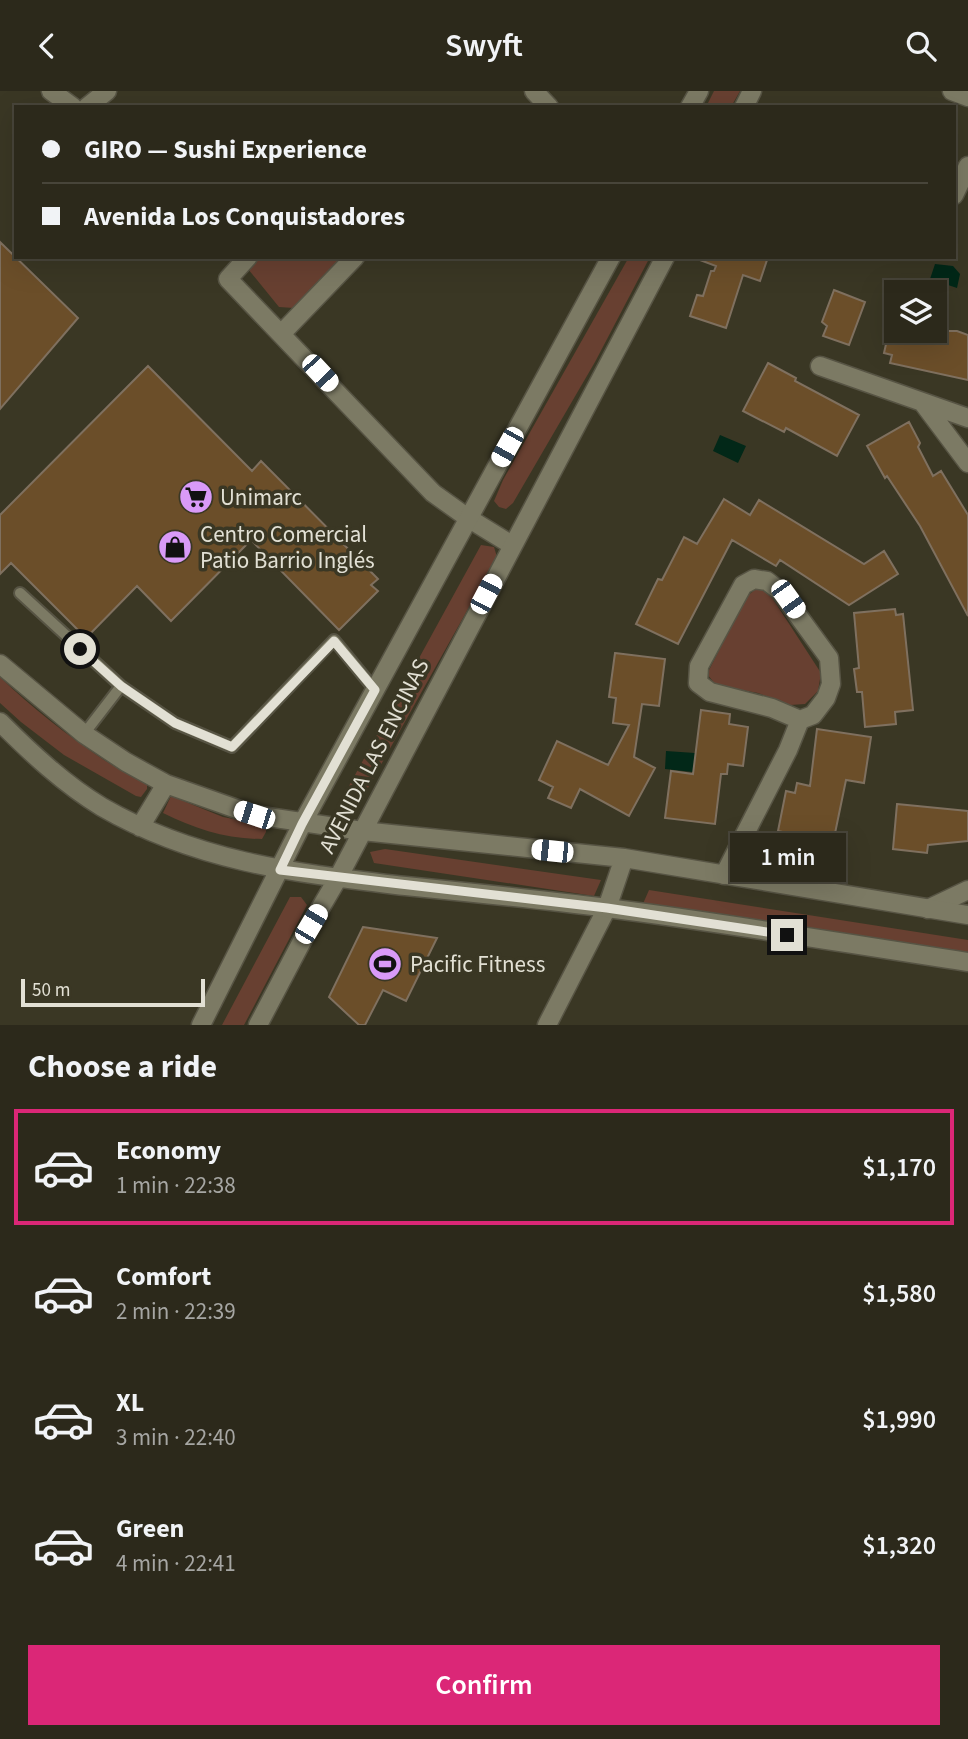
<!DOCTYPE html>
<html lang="en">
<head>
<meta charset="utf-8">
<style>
  body { margin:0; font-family:"Source Sans 3",sans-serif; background:#343124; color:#f1f3f6; height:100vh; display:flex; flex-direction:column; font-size:26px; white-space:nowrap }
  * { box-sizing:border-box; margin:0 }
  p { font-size:23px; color:#a6a6a3 }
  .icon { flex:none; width:38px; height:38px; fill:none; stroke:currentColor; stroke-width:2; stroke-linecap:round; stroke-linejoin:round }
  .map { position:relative; height:934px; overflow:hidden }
  .details { display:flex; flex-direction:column; background:#2c291b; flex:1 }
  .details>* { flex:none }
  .guide { position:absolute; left:14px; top:14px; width:942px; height:154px; border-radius:0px; box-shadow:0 7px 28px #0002,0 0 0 2px #48453a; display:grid; align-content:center; height:154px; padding:0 28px; background:#2c291b }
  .tools { position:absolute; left:884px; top:189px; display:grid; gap:14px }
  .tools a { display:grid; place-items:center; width:63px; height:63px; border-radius:0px; background:#2c291b; box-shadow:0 7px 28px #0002,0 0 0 2px #48453a; font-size:35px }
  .scale { position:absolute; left:21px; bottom:18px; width:184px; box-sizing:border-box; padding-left:7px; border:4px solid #e2e0d4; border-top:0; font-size:19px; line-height:24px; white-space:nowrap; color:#e2e0d4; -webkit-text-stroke:5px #3a3724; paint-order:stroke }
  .end { position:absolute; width:32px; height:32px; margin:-16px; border:9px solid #e2e0d4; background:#111; box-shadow:0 0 0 4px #111 }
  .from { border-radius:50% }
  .bubble { position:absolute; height:49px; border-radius:0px; background:#2c291b; box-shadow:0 7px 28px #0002,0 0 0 2px #48453a; font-size:23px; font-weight:600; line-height:49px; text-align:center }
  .car { position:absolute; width:21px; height:42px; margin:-21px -10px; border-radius:9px; box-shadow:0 0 5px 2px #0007; background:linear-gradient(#fff 24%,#345 0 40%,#fff 0 76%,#345 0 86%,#fff 0) }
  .guide b { display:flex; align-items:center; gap:24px; height:66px; font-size:26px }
  .guide b+b { border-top:2px solid #48453a }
  .guide i { width:18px; height:18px; background:#f1f3f6 }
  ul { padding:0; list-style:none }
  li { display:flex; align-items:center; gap:21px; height:116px; margin:0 14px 10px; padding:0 14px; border:4px solid transparent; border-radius:0px }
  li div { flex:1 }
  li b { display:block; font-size:26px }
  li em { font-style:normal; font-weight:600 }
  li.active { border-color:#db2777 }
  li>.icon { width:63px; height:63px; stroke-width:1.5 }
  h2 { padding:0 28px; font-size:32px; line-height:84px }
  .primary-button { display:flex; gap:14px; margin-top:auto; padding:14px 28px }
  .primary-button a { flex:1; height:80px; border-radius:0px; background:#db2777; color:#fff; font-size:28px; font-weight:600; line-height:80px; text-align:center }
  header { display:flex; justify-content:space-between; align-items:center; height:91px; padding:0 28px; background:#2c291b; font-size:32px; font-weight:600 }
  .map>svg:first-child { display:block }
</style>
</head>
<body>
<header><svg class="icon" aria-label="back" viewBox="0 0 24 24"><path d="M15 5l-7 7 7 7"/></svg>Swyft<svg class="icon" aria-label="search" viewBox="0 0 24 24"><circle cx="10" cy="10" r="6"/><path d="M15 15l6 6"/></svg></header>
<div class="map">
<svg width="968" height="934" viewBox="0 0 968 934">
  <rect width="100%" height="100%" fill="#3a3724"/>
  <path fill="#684031" d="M 714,0 L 740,0 L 731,16 L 706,16 Z
    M 255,166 L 344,166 L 294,217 L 279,216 L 248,178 Z
    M 629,166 L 650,166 L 595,271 L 513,412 L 506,418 L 499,416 L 494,410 L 503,389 Z
    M 481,454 L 494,456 L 497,466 L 354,722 L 342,719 L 339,713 L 344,704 Z
    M 756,498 L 762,499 L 771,505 L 821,582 L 818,600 L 805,613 L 790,614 L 758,602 L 716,594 L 707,583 L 746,506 Z
    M 0,586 C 32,617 67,644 104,669 C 118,678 134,684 147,694 L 147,698 L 141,706 L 136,705 L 64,664 L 21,631 L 0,612 Z
    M 171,705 L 223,726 L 266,734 L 266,741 L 262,748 C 225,748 196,738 163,722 Z
    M 385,758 L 601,789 L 594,805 L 374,772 L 370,761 Z
    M 649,799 L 968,849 L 968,870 L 642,815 Z
    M 290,806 L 301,806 L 307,814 L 244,934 L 222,934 Z"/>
  <path fill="#022818" d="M 935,173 L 953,175 L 960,183 L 957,197 L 930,188 Z
    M 720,344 L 746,355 L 738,372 L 713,360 Z
    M 666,660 L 695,662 L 693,681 L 665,678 Z"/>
  <path fill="#6b4e29" stroke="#7f705f" stroke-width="2" d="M 0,151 L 78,227 L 0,318 Z
    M 700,166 L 768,166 L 760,190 L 743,184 L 726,237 L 690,225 L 697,204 L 703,205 L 711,180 L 714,180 L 716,175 L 700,169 Z
    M 834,199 L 865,211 L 849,254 L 823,245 L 827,235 L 822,231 Z
    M 889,240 L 957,240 L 968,244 L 968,289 L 890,272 L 892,264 L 884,262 Z
    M 768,272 L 796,287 L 795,290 L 859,324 L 837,365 L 786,337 L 784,341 L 743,320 Z
    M 148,275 L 252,380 L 261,370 L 378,488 L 371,494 L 378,500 L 339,539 L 251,449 L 171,530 L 137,495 L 86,547 L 11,472 L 0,483 L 0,424 Z
    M 909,331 L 920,352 L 918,356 L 933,385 L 941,380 L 968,424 L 968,525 L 920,435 L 887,385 L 885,387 L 867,355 Z
    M 724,408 L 750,424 L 759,409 L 864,473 L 884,460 L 898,483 L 849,514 L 780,469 L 776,475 L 732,449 L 678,553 L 636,533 L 658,488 L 662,489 L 684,446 L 697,453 Z
    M 895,518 L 896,524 L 903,523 L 913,619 L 895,621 L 896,633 L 865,636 L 862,601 L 857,601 L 854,578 L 859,577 L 854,522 Z
    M 615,562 L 665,568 L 659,615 L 642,613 L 634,666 L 655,677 L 629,725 L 580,698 L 571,717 L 548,707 L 553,696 L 539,689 L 557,650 L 608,674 L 629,634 L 613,632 L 616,607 L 609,606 Z
    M 701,619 L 730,623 L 729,633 L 748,636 L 743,675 L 728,673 L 727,683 L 721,683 L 715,733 L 665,727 L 671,680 L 693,683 Z
    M 817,638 L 871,646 L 864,692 L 846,689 L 833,752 L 778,740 L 786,700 L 795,702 L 797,692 L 810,695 Z
    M 897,713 L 968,720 L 968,750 L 928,754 L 927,762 L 893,758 Z
    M 363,836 L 437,847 L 406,910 L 383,899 L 365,934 L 359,934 L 329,906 Z"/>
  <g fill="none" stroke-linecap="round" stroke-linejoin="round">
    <g stroke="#575444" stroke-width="14">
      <path id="service" d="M 20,502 L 121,595 L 175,632 L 232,656 L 334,549 L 375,599
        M 84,643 L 121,595"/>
    </g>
    <g stroke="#575444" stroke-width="21">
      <path id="minor" d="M 51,0 L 73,16
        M 534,0 L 549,16
        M 952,0 L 968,6
        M 87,16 L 107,0
        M 954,104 L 968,75
        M 248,166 L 228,188 L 433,402 L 468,427 L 512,454
        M 282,242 L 355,166
        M 820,275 L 968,327
        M 923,312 L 968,372
        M 754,488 L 767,490 L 780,500 L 829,567 L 831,593 L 826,607 L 813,624 L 800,629 L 772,617 L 710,601 L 698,592 L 699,575 L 743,494 Z
        M 724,784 L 788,659 L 800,629
        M 928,818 L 968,799
        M 547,934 L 607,817"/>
    </g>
    <g stroke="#575444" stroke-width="21">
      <path id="tertiary" d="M 690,16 L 699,0
        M 744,16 L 752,0
        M 0,573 L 84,643 L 126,671 L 166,693 L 254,724 L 362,740 L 624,767 L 968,824
        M 0,631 C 31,662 64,693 102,716 C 194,769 292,782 396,794 C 466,801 537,808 607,817 C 727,832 848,853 968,871
        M 140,736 L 166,693
        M 607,817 L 624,767
        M 201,934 L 302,733 L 611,166
        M 258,934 L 311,833 L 338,787 L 665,166"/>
    </g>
    <use href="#service" stroke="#7c7a64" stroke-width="10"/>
    <use href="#minor" stroke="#7c7a64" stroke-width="18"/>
    <use href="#tertiary" stroke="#7c7a64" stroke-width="18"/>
  </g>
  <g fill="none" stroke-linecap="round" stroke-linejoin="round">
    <path stroke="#e2e0d4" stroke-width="9" d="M 80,558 L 121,595 L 175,632 L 232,656 L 334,550 L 375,599 L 302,733 L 280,779 L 607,817 L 787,844"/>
  </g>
  <defs>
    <g id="supermarket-disc" transform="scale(1.75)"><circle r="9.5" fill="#d99af8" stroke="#3a3724"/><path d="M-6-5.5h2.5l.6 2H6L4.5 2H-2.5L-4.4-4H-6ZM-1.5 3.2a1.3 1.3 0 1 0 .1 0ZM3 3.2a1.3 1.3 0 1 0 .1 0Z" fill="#111"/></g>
    <g id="shop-disc" transform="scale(1.75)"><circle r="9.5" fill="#d99af8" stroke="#3a3724"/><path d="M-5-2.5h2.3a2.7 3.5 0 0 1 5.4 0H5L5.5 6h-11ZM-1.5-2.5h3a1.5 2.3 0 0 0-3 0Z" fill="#111"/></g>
    <g id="stadium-disc" transform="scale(1.75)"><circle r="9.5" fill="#d99af8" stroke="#3a3724"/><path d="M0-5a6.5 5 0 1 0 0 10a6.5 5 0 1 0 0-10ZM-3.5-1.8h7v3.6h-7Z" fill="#111"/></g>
  </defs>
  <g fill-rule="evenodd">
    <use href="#supermarket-disc" x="196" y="406"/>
    <use href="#shop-disc" x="175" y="456"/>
    <use href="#stadium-disc" x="385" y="873"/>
  </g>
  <g text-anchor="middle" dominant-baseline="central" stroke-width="7" stroke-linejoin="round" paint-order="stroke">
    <g font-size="23" fill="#e2e0d4" stroke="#3a3724" text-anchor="start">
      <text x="220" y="406">Unimarc</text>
      <text x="200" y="443">Centro Comercial<tspan x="200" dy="26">Patio Barrio Inglés</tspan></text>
      <text x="410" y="873">Pacific Fitness</text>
    </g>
    <g font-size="23" fill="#e2e0d4" stroke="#3a3724">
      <text transform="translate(374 665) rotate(-63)">AVENIDA LAS ENCINAS</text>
    </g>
  </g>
</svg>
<div class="tools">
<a><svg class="icon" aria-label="layers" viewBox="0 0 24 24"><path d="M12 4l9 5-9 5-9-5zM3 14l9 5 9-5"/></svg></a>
</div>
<div class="scale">50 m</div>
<i class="end from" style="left:80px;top:558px"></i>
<i class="end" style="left:787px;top:844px"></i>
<div class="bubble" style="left:730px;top:742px;width:116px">1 min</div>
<i class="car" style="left:320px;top:282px;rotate:137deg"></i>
<i class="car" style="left:507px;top:356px;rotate:209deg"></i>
<i class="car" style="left:486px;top:503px;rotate:28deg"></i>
<i class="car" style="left:788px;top:508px;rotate:144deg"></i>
<i class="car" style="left:254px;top:724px;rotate:288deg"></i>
<i class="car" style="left:552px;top:760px;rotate:276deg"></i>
<i class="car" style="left:311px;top:833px;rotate:31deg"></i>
<div class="guide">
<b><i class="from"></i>GIRO — Sushi Experience</b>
<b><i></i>Avenida Los Conquistadores</b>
</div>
</div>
<section class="details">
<h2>Choose a ride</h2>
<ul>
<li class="active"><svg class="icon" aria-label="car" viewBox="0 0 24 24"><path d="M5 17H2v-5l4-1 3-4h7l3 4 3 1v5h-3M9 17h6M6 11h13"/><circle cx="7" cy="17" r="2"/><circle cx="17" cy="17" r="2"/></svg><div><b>Economy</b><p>1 min · 22:38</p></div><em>$1,170</em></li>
<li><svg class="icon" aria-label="car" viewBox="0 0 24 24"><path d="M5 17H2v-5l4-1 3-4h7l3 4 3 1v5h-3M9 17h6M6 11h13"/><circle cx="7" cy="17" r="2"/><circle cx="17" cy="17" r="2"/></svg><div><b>Comfort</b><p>2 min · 22:39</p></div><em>$1,580</em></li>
<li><svg class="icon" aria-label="car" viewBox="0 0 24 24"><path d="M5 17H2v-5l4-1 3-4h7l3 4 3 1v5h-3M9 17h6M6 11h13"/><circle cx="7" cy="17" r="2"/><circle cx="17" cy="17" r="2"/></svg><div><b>XL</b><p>3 min · 22:40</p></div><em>$1,990</em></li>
<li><svg class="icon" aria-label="car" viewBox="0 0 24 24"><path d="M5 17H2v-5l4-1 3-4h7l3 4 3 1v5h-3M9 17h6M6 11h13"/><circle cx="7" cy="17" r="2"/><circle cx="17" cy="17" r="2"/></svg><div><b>Green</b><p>4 min · 22:41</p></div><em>$1,320</em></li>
</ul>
<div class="primary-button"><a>Confirm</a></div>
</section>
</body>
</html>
